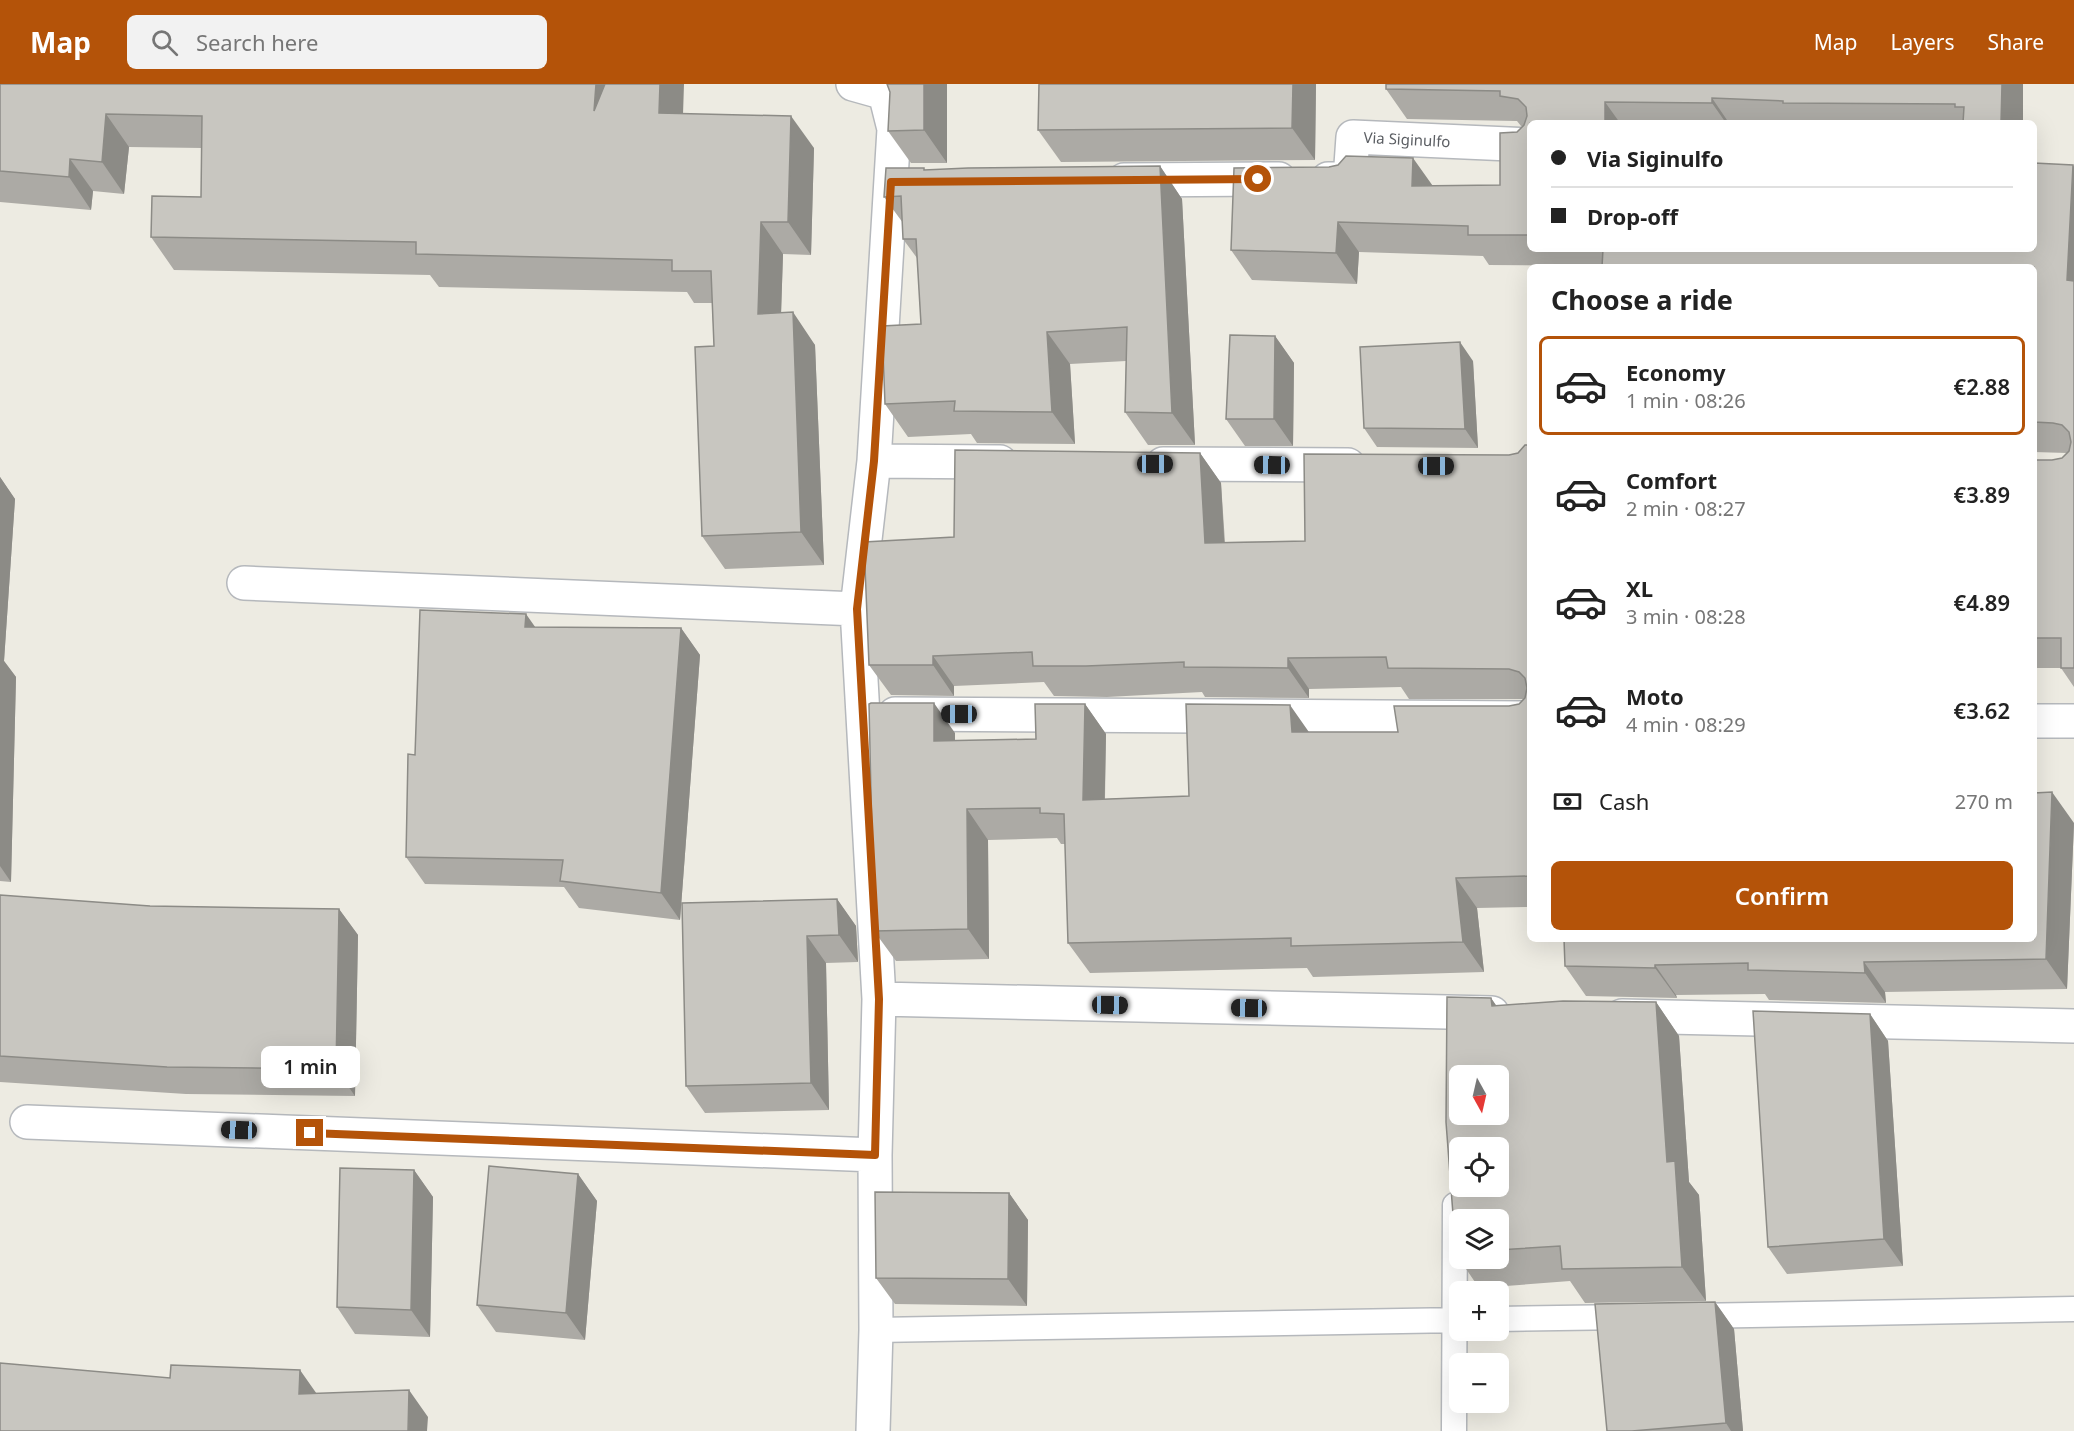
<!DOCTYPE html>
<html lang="en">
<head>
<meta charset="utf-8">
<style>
  body { margin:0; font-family:"Noto Sans",sans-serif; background:#f2f2f2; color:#222; height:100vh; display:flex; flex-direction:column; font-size:22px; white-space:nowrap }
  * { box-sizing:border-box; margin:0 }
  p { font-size:20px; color:#767676 }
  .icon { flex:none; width:33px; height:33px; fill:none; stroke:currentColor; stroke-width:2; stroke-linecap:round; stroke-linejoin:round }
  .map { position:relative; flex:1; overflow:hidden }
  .side { position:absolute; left:1527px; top:180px; width:510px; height:678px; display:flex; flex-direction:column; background:#fff; border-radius:9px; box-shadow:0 6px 24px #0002 }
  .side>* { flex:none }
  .top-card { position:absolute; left:1527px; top:36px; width:510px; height:132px; border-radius:9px; box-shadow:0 6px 24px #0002; display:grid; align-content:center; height:132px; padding:0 24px; background:#fff }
  .needle { width:39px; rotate:172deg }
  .buttons { position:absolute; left:1449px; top:981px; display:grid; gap:12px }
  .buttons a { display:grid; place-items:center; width:60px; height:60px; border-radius:9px; background:#fff; box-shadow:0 6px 24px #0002; font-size:30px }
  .end { position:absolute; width:27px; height:27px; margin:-14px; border:8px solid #b45309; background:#fff; box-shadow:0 0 0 3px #fff }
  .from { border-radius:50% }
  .bubble { position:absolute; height:42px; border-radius:9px; background:#fff; box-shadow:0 6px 24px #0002; font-size:20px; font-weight:600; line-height:42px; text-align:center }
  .car { position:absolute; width:18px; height:36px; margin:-18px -9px; border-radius:8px; box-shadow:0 0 4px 2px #0007; background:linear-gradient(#222 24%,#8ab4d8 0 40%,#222 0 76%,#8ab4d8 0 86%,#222 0) }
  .top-card b { display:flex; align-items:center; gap:21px; height:57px; font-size:22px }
  .top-card b+b { border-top:2px solid #e0e0e0 }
  .top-card i { width:15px; height:15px; background:#222 }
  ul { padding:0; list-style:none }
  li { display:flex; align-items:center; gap:18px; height:99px; margin:0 12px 9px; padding:0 12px; border:3px solid transparent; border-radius:9px }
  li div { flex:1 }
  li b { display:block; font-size:22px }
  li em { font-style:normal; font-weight:600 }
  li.current { border-color:#b45309 }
  li>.icon { width:54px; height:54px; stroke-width:1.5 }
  h2 { padding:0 24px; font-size:27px; line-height:72px }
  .pay { display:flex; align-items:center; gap:15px; height:66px; padding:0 24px; font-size:22px }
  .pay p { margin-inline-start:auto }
  .primary-button { display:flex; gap:12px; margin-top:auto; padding:12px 24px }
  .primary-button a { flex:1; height:69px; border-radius:9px; background:#b45309; color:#fff; font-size:24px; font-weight:600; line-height:69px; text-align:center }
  header { display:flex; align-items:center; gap:36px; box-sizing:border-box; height:84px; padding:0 30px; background:#b45309; color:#fff }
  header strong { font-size:28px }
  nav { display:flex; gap:33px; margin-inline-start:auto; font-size:21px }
  .search { width:420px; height:54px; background:#f2f2f2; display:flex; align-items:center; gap:15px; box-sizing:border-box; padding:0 21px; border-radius:9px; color:#767676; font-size:22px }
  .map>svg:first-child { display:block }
</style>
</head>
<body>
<header>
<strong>Map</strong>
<div class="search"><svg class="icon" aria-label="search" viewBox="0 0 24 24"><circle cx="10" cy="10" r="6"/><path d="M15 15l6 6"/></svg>Search here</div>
<nav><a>Map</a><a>Layers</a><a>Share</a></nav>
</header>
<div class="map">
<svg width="2074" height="1347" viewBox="0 0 2074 1347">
  <rect width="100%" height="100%" fill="#edebe2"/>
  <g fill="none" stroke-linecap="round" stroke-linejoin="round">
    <g stroke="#b5b8bc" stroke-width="27">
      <path id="lane" d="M 1692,1232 L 2074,1225
        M 1498,1235 L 1628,1233
        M 876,1246 L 1460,1236
        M 1454,1347 L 1455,1121"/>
    </g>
    <g stroke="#b5b8bc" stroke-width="36">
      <path id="street" d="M 853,0 L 885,9 L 894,45 L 874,377 L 857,525 L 879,915 L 875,1071 L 876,1246 L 873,1347
        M 1328,95 L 1350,95 L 1353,53 L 1530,61
        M 1124,96 L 1279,95
        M 874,377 L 1000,378
        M 1163,380 L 1348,381
        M 244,499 L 857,525
        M 895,630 L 1530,634
        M 2034,637 L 2074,637
        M 879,915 L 1492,929
        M 1622,932 L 2074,942
        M 27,1038 L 875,1071"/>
    </g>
    <use href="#lane" stroke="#fff" stroke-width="24"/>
    <use href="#street" stroke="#fff" stroke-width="33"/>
  </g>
  <path fill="#acaaa5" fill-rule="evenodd" d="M 0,0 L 683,30 L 814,64 L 811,171 L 783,170 L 781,229 L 815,261 L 824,481 L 725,485 L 702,452 L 714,262 L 712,219 L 694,219 L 687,208 L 439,203 L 430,191 L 174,186 L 151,153 L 201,113 L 202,64 L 129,63 L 124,110 L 93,107 L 91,126 L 0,118 Z
    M 887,0 L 947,0 L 947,79 L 911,79 L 888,47 L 890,8 Z
    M 1039,0 L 1316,0 L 1315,76 L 1061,78 L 1038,46 Z
    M 1386,0 L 2023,0 L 2023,39 L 1530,39 L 1530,165 L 2034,165 L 2073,81 L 2074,83 L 2074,584 L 2034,584 L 2034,376 L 2052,376 L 2062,374 L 2067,369 L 2034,368 L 2034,183 L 1489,181 L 1483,172 L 1359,168 L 1357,200 L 1252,196 L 1231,166 L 1433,102 L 1500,101 L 1517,48 L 1523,42 L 1521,42 L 1517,37 L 1407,35 L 1386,5 Z
    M 1160,82 L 1182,115 L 1195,361 L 1148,361 L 1125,328 L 1126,277 L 1070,280 L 1075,360 L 977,359 L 971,350 L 908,353 L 885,320 L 921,240 L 917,174 L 903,155 L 903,139 L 884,113 L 926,86 Z
    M 1275,252 L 1294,279 L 1293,362 L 1245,362 L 1226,335 Z
    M 1473,277 L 1478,364 L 1377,363 L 1364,344 Z
    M 1530,361 L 1530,823 L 1477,824 L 1484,888 L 1313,893 L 1307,884 L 1090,889 L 1068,859 L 1065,760 L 1061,760 L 1057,754 L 988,756 L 989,875 L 896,877 L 874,847 L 955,649 L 955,657 L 1036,655 L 1085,620 L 1106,650 L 1105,715 L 1189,712 L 1309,648 L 1398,648 L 1509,622 L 1519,620 L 1523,615 L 1409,615 L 1401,603 L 1309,605 L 1309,614 L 1205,613 L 1202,608 L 1107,613 L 1054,612 L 1044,598 L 954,602 L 954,612 L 891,611 L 869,581 L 954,453 L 1200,369 L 1221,399 L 1225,458 L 1305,457 L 1509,371 L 1518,369 Z
    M 0,393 L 15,415 L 4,577 L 16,593 L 11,798 L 0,797 Z
    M 535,543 L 681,544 L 700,571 L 680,836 L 579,824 L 564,803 L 425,800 L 406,773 L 415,671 Z
    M 2061,584 L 2074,584 L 2074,603 Z
    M 2074,739 L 2067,905 L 1885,908 L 1886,919 L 1769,916 L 1765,910 L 1676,911 L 1677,914 L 1586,912 L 1565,882 L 2034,855 Z
    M 0,811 L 150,822 L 339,825 L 358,851 L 355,1012 L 186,1010 L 0,998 Z
    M 837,815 L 856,842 L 858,878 L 826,879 L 829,1026 L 705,1029 L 686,1002 Z
    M 1447,913 L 1491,914 L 1496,922 L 1563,917 L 1656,918 L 1679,952 L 1689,1098 L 1699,1111 L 1706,1217 L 1585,1219 L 1570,1197 L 1479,1204 L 1456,1170 L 1446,1038 ZM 1460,992 L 1498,992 L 1498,1030 L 1460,1030 ZM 1460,1064 L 1498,1064 L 1498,1102 L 1460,1102 ZM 1460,1136 L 1498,1136 L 1498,1174 L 1460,1174 Z
    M 1870,930 L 1888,957 L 1903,1182 L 1787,1190 L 1768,1163 Z
    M 414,1086 L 433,1113 L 430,1253 L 355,1250 L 337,1223 Z
    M 578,1090 L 597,1117 L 585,1256 L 496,1248 L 477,1221 Z
    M 1009,1109 L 1028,1136 L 1027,1222 L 895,1220 L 876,1194 Z
    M 1715,1218 L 1734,1245 L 1743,1347 L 1607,1347 Z"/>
  <path fill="#8c8b86" d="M 596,0 L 621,0 L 594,27 Z
    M 660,0 L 684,0 L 682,61 L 659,29 Z
    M 924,0 L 947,0 L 947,79 L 924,46 Z
    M 1293,0 L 1316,0 L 1315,76 L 1292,44 Z
    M 2002,0 L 2023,0 L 2023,39 L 2001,39 Z
    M 1712,14 L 1729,39 L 1726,39 L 1712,19 Z
    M 1605,18 L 1620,39 L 1605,39 Z
    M 106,30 L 129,63 L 124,110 L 102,78 Z
    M 791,32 L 814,64 L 811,171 L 788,138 Z
    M 1413,74 L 1435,105 L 1412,102 Z
    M 70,75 L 93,107 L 91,126 L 69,93 Z
    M 2073,81 L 2074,83 L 2074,206 L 2067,196 Z
    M 1160,82 L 1182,115 L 1195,361 L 1172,329 Z
    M 761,138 L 783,170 L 780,262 L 758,230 Z
    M 1338,138 L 1359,168 L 1357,200 L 1336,169 Z
    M 793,228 L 815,261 L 824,481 L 801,448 Z
    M 1047,248 L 1070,280 L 1075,360 L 1052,328 Z
    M 1275,252 L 1294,279 L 1293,362 L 1274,335 Z
    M 1460,258 L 1473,277 L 1478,364 L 1465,345 Z
    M 1200,369 L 1221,399 L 1226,489 L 1205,459 Z
    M 0,393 L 15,415 L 4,577 L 16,593 L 11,798 L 0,782 Z
    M 526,530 L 545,557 L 525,543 Z
    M 681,544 L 700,571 L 680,836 L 661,809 Z
    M 933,572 L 954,602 L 954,612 L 933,581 Z
    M 1288,574 L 1309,605 L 1309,614 L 1288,584 Z
    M 934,619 L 955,649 L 955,687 L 934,657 Z
    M 1085,620 L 1106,650 L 1104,746 L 1083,716 Z
    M 1290,621 L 1311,651 L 1292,648 Z
    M 2052,708 L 2074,739 L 2067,905 L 2046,875 Z
    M 967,725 L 988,756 L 989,875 L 968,845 Z
    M 1456,794 L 1477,824 L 1484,888 L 1463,858 Z
    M 837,815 L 856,842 L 858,878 L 839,851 Z
    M 339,825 L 358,851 L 355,1012 L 336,985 Z
    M 807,852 L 826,879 L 829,1026 L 811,999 Z
    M 1864,878 L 1885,908 L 1886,919 L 1865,889 Z
    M 1655,881 L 1676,911 L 1677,914 L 1655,884 Z
    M 1491,914 L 1515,948 L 1492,922 Z
    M 1656,918 L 1679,952 L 1689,1098 L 1699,1111 L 1706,1217 L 1682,1183 L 1667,1078 Z
    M 1870,930 L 1888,957 L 1903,1182 L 1884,1155 Z
    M 414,1086 L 433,1113 L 430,1253 L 411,1226 Z
    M 578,1090 L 597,1117 L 585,1256 L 566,1229 Z
    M 1009,1109 L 1028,1136 L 1027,1222 L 1008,1195 Z
    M 1715,1218 L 1734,1245 L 1743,1347 L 1731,1347 L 1726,1339 Z
    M 300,1286 L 319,1313 L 299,1310 Z
    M 409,1306 L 428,1333 L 427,1347 L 408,1347 Z"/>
  <path fill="#c8c6c0" stroke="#8c8b86" stroke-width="1.5" fill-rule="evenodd" d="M 0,0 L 596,0 L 594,27 L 605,0 L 660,0 L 659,29 L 791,32 L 788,138 L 761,138 L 758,230 L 793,228 L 801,448 L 702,452 L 695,263 L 714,262 L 711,187 L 672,187 L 672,176 L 416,170 L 416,158 L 151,153 L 152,112 L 201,113 L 202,32 L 106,30 L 102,78 L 70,75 L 69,93 L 0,87 Z
    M 887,0 L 924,0 L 924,46 L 888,47 L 890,8 Z
    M 1039,0 L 1293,0 L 1292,44 L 1038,46 Z
    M 1386,0 L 2002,0 L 2001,39 L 1963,39 L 1964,23 L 1955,23 L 1955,20 L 1783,19 L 1783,17 L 1712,14 L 1712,19 L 1605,18 L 1605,39 L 1530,39 L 1530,151 L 1468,151 L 1468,142 L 1338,138 L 1336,169 L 1231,166 L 1234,84 L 1329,83 L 1338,81 L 1346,72 L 1413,74 L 1412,102 L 1500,101 L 1500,49 L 1517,48 L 1524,41 L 1527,32 L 1526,23 L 1518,15 L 1500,12 L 1500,7 L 1386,5 Z
    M 2034,79 L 2073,81 L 2067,196 L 2074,197 L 2074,584 L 2061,584 L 2061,554 L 2034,554 L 2034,376 L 2052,376 L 2062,374 L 2069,367 L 2071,358 L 2069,348 L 2062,341 L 2053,339 L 2034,338 L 2034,183 L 1602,183 L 1603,165 L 2034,165 Z
    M 1160,82 L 1172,329 L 1125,328 L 1127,243 L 1047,248 L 1052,328 L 954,327 L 955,317 L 885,320 L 882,242 L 921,240 L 916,155 L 903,155 L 901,112 L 884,113 L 886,84 L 924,84 L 924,86 L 968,84 Z
    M 1230,251 L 1275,252 L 1274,335 L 1226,335 Z
    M 1460,258 L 1465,345 L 1364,344 L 1360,263 Z
    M 1525,361 L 1530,361 L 1530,792 L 1456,794 L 1463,858 L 1291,862 L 1291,854 L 1068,859 L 1064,730 L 1040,729 L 1040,724 L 967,725 L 968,845 L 874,847 L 869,620 L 871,619 L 934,619 L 934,657 L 1036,655 L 1035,620 L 1085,620 L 1083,716 L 1189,712 L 1186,620 L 1290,621 L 1292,648 L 1398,648 L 1394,622 L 1509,622 L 1519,620 L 1525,614 L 1527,604 L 1525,594 L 1519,588 L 1509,585 L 1388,584 L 1386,573 L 1288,574 L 1288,584 L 1184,583 L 1184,578 L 1086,582 L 1033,582 L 1032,568 L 933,572 L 933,581 L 869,581 L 864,458 L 954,453 L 955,366 L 1200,369 L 1205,459 L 1305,457 L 1304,370 L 1509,371 L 1518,369 Z
    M 420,526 L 526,530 L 525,543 L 681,544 L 661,809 L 560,797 L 563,776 L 406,773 L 408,670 L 415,671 Z
    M 2052,708 L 2046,875 L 1864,878 L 1865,889 L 1748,886 L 1748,879 L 1655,881 L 1655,884 L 1565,882 L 1564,855 L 2034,855 L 2034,709 Z
    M 0,811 L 150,822 L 339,825 L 336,985 L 167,983 L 0,972 Z
    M 837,815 L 839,851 L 807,852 L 811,999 L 686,1002 L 682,819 Z
    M 1447,913 L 1491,914 L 1492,922 L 1563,917 L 1656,918 L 1667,1078 L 1675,1077 L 1682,1183 L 1562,1185 L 1560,1162 L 1498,1166 L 1498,1136 L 1460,1136 L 1460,1169 L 1456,1170 L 1446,1038 ZM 1460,992 L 1498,992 L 1498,1030 L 1460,1030 ZM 1460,1064 L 1498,1064 L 1498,1102 L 1460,1102 Z
    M 1753,927 L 1870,930 L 1884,1155 L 1768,1163 Z
    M 489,1082 L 578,1090 L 566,1229 L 477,1221 Z
    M 340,1084 L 414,1086 L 411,1226 L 337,1223 Z
    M 875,1108 L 1009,1109 L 1008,1195 L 876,1194 Z
    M 1715,1218 L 1726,1339 L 1632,1347 L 1607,1347 L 1595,1220 Z
    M 0,1279 L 170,1294 L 171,1281 L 300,1286 L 299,1310 L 409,1306 L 408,1347 L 0,1347 Z"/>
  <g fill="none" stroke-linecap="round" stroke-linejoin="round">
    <path stroke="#b45309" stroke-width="8" d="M 310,1049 L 875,1071 L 879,915 L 857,525 L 874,377 L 891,98 L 1258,95"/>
  </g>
  <g text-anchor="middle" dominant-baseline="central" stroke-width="4.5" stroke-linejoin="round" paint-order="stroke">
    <g font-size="15" fill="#5b5e63" stroke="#fff">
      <text transform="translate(1407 55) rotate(3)">Via Siginulfo</text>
    </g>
  </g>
</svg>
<div class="buttons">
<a><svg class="needle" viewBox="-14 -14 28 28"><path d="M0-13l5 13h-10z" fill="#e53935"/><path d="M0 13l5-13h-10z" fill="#767676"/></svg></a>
<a><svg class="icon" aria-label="locate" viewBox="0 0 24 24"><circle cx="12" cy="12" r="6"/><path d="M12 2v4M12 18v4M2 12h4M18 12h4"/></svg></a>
<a><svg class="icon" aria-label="layers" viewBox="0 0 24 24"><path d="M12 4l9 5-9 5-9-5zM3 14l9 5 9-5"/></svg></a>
<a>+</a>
<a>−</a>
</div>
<i class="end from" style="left:1258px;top:95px"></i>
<i class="end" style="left:310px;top:1049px"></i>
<div class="bubble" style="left:261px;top:962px;width:99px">1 min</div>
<i class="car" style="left:1155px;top:380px;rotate:90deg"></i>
<i class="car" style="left:1272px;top:381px;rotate:271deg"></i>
<i class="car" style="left:1436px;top:382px;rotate:90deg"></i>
<i class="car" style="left:959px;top:630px;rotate:270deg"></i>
<i class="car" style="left:1110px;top:921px;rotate:91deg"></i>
<i class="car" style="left:1249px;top:924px;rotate:271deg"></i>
<i class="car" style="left:239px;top:1046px;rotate:272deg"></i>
<div class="top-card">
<b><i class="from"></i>Via Siginulfo</b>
<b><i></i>Drop-off</b>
</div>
<section class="side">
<h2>Choose a ride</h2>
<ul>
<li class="current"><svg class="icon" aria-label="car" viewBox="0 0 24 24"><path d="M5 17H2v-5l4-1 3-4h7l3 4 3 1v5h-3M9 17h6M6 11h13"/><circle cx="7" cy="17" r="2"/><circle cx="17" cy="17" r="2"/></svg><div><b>Economy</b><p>1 min · 08:26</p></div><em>€2.88</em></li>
<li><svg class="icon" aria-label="car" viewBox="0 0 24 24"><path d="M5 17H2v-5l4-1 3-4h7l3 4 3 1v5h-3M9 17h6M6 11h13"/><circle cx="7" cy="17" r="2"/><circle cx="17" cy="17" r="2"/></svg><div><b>Comfort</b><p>2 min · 08:27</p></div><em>€3.89</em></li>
<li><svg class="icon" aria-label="car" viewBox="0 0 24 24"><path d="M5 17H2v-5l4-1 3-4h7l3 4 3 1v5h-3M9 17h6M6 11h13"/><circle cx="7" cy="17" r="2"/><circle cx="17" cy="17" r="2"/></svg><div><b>XL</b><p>3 min · 08:28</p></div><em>€4.89</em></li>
<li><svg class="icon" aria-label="car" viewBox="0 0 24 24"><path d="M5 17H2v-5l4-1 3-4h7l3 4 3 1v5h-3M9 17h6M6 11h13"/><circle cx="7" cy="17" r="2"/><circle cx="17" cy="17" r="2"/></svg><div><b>Moto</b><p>4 min · 08:29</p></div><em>€3.62</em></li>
</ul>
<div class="pay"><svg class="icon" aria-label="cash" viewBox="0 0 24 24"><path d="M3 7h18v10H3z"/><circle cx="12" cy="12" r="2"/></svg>Cash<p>270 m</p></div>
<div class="primary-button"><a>Confirm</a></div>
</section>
</div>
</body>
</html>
